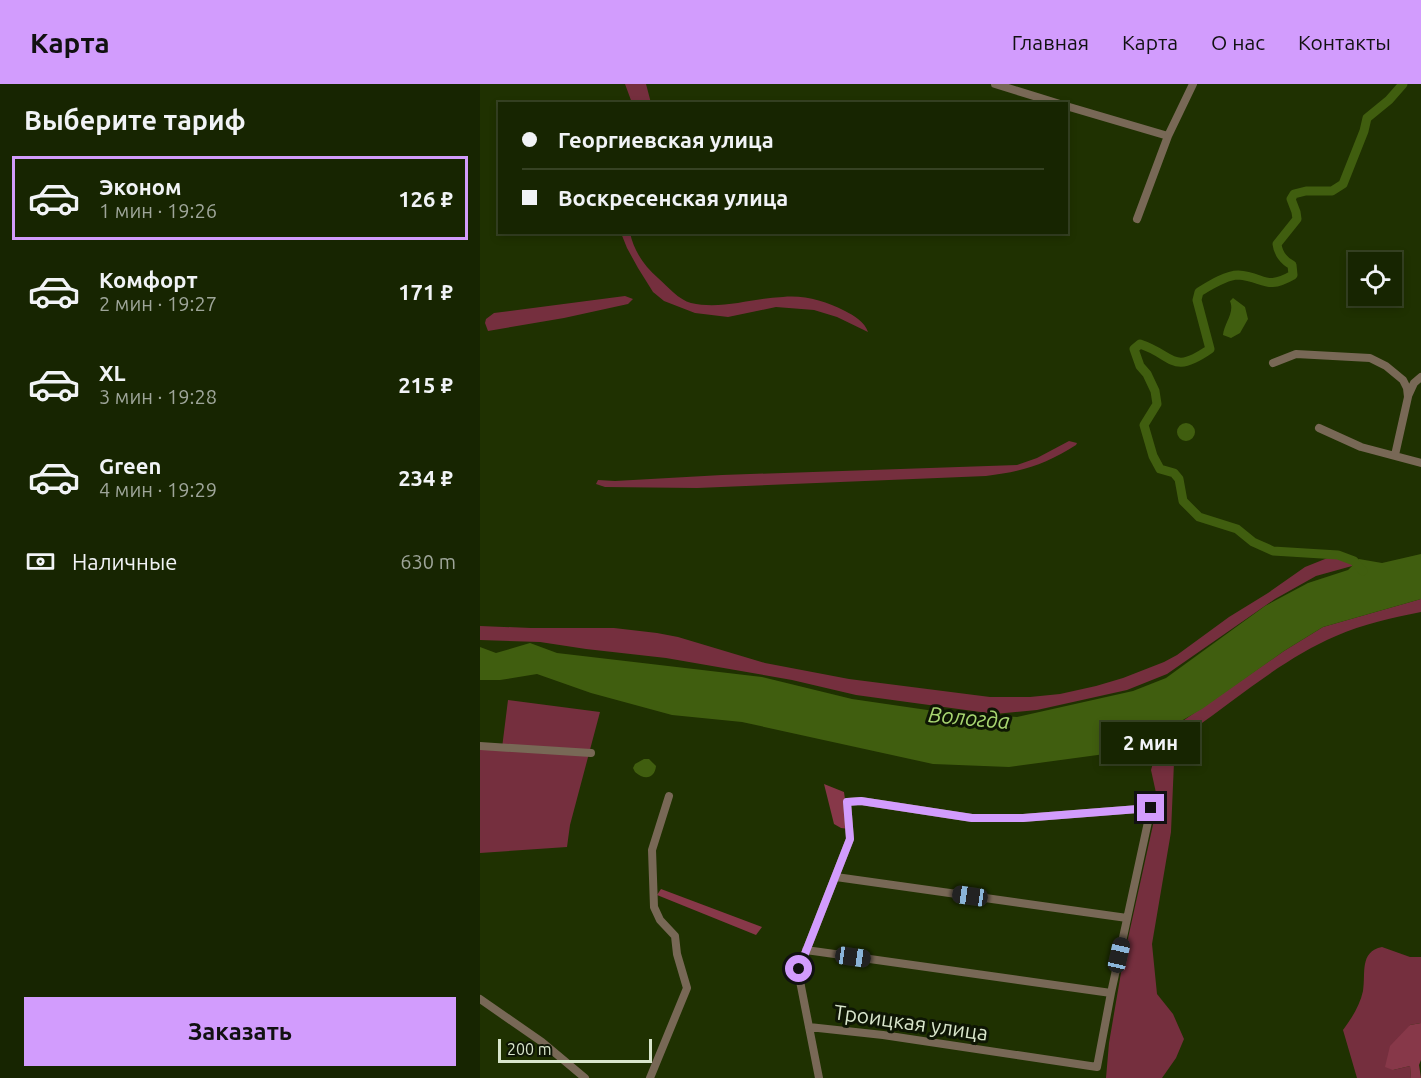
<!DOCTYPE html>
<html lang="ru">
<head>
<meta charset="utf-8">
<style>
  body { margin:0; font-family:Ubuntu,sans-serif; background:#243110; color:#f1f3f6; height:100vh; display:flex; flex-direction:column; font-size:22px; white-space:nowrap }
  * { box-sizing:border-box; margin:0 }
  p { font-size:20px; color:#9ea599 }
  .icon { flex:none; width:33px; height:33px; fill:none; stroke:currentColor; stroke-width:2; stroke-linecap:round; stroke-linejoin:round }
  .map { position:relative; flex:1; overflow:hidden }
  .sheet { display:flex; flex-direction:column; background:#172501; width:480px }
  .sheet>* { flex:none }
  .hud { position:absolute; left:18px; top:18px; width:570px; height:132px; border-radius:0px; box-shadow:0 3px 9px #0003,0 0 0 2px #364223; display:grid; align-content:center; height:132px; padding:0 24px; background:#172501 }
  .tools { position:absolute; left:868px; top:168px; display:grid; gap:12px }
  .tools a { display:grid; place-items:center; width:54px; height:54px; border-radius:0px; background:#172501; box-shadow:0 3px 9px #0003,0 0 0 2px #364223; font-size:30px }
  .scale { position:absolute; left:18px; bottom:15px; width:154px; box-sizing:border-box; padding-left:6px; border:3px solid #d9e6cc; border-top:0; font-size:16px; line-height:21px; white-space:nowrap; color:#d9e6cc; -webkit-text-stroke:4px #0e1604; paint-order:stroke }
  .end { position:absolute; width:27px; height:27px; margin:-14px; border:8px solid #d29cfd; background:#111; box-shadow:0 0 0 3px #111 }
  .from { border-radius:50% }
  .bubble { position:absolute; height:42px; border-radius:0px; background:#172501; box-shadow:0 3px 9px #0003,0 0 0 2px #364223; font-size:20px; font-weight:600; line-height:42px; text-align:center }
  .car { position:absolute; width:18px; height:36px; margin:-18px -9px; border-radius:8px; box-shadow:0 0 4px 2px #0007; background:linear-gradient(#222 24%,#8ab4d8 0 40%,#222 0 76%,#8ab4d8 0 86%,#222 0) }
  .hud b { display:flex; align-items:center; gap:21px; height:57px; font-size:22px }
  .hud b+b { border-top:2px solid #364223 }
  .hud i { width:15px; height:15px; background:#f1f3f6 }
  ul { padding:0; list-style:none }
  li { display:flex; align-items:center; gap:18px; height:84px; margin:0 12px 9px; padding:0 12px; border:3px solid transparent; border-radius:0px }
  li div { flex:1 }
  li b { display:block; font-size:22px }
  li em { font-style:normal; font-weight:600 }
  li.active { border-color:#d29cfd }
  li>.icon { width:54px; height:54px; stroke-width:1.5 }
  h2 { padding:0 24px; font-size:27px; line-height:72px }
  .pay { display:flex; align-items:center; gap:15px; height:66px; padding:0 24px; font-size:22px }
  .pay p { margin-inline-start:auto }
  .primary-button { display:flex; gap:12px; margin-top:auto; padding:12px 24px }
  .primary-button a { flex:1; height:69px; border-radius:0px; background:#d29cfd; color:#111; font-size:24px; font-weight:600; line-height:69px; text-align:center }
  header { display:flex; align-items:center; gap:36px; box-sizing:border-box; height:84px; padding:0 30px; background:#d29cfd; color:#111 }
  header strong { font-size:28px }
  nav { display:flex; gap:33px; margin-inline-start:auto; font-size:21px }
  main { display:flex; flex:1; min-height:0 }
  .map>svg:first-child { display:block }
</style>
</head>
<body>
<header>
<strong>Карта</strong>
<nav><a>Главная</a><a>Карта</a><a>О нас</a><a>Контакты</a></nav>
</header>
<main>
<section class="sheet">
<h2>Выберите тариф</h2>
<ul>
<li class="active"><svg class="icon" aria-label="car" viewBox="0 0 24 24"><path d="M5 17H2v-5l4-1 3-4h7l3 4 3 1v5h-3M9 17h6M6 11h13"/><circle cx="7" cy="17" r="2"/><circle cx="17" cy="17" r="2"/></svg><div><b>Эконом</b><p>1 мин · 19:26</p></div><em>126 ₽</em></li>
<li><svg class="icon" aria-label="car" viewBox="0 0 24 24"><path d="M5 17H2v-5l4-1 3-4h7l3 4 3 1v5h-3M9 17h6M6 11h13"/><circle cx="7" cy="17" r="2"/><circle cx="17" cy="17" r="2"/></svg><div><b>Комфорт</b><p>2 мин · 19:27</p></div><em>171 ₽</em></li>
<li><svg class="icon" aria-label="car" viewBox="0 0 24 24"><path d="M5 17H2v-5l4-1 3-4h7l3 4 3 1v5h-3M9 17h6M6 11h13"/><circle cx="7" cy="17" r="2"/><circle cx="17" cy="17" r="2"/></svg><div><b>XL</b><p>3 мин · 19:28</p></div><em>215 ₽</em></li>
<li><svg class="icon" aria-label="car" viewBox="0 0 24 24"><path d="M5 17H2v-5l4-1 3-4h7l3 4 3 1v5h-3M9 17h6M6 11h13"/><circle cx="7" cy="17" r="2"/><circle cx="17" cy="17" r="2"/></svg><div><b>Green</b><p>4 мин · 19:29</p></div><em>234 ₽</em></li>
</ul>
<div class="pay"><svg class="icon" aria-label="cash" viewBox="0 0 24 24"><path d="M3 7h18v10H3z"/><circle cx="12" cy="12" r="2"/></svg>Наличные<p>630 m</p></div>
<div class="primary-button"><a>Заказать</a></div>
</section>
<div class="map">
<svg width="941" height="994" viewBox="0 0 941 994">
  <rect width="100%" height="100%" fill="#1f3101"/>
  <path fill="#752f3e" d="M 145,0 L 166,0 L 171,19 L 152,19 Z
    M 141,149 L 150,149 C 154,167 164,182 178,194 C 188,203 199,216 211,219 C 242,226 272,214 303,213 C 325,211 345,217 365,227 C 373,231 385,238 388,248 L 357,233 L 334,226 L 296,223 L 248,233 L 215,229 L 184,217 L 173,208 L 158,184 L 147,164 Z
    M 145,212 L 153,215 L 148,220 L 84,234 L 8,247 L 5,239 L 6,235 L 14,229 Z
    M 589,357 L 597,359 L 596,361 C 566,380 542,388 506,392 L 217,404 L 125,403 L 116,400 L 118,396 L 135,397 L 242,391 L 537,381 L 557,374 Z
    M 850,473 L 868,475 L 872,477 L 872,482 L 836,492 L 795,515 L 687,590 L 647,606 L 557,626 L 515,630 L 376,611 L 312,596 L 186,574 L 106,565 L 60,558 L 0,556 L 0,542 L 51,544 L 134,544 L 177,549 L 198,553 L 285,579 L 369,595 L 510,613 L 550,613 L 580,610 L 616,602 L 643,594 L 684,578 L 697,571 L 749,533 L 788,509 L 825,483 Z
    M 941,515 L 941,528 C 912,534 883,540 856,552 C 804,574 758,614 712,646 L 695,655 L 691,748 L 672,860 L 677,910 L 693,930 L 704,955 L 696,974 L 682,994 L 626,994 L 629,959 L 643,877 L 678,718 L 671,686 L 681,652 L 804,567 L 843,543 Z
    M 28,616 L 120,628 L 90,741 L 87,763 L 0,769 L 0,663 L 22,664 Z
    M 902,863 L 930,873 L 941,873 L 941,939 L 930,941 L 913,986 L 930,982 L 931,994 L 877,994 L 863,946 C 872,934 880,921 883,907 C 886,889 879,868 902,863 Z"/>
  <path fill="#873849" d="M 344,700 L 364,708 L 369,745 L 361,744 L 354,740 Z
    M 181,805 L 282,843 L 276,851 L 177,811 Z
    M 941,939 L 941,976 L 939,981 L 941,994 L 931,994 L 930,982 L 913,986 L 905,983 L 910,962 L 930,941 Z"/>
  <path fill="#405e0f" d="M 753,214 L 765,223 L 768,235 L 760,249 L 751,254 L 743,251 C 744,239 755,229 750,217 Z
    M697 348a9 9 0 1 1 18 0a9 9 0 1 1-18 0Z
    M 941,470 L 941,515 L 843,543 L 804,567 L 722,625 L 668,656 L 625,670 L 529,683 L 453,680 L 262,638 L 192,631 L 111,609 L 57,590 L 20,596 L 0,596 L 0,563 L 16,569 L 50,559 L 77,569 L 282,593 L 372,615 L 461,628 L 537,633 L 653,607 L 686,594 L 785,522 L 828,499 L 868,486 L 879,475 L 902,479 Z
    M 164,675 L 169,675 L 176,682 C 175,694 165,697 155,688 L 153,684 L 155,680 Z"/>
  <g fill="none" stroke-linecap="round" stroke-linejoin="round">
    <path stroke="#405e0f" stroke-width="9" d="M 883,487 L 874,477 L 858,471 L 793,467 L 773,458 L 757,445 L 719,433 L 703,417 L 699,395 L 694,389 L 680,385 L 673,372 L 664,341 L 677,320 L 675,307 L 667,290 L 660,282 L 654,265 L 660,260 C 694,271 691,292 730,265 L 717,216 L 719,208 C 729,202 746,191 758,191 C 785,193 785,207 813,191 L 812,181 C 804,177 798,169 797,160 L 817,135 L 816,128 L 811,115 L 814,110 L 826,107 L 852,107 L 863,100 L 884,47 L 887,34 L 909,16 L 923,0"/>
    <path stroke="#786856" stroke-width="8" d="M 515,0 L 580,20
      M 586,22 L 688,52
      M 657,135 L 688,52 L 713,0
      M 793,279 L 816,270 L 890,274 L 906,282 L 923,296 L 927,304 L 928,313 L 915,371
      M 928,312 L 934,299 L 941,293
      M 839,344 L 881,363 L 941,379
      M 0,662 L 111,669
      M 356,793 L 647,834
      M 326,866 L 631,909
      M 0,915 L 62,958 L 105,994
      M 329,943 L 403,951 L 617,983 L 631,909 L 671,724 L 543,734 L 492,734 L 381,717 L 367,718 L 370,755 L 319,885 L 319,892 L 339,994
      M 170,994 L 207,904 L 197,870 L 195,852 L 180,836 L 174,823 L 172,766 L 189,712"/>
  </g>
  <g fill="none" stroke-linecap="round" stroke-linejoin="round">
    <path stroke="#d29cfd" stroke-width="8" d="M 319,885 L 370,755 L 367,718 L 381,717 L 492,734 L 543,734 L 671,724"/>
  </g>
  <g text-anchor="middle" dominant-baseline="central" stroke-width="6" stroke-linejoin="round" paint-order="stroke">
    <g font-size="21" fill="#d9e6cc" stroke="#0e1604">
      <text transform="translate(431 938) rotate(8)">Троицкая улица</text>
    </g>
    <g font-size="22" font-style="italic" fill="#a8d671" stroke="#0e1604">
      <text transform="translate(489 633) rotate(5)">Вологда</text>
    </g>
  </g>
</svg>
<div class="tools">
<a><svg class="icon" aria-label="locate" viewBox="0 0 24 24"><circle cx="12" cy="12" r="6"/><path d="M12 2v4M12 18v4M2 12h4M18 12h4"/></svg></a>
</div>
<div class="scale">200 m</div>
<i class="end from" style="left:319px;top:885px"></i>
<i class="end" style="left:671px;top:724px"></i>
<div class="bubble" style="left:621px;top:638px;width:99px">2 мин</div>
<i class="car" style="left:490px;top:812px;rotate:278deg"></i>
<i class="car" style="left:639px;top:871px;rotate:13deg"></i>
<i class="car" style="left:373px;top:873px;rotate:98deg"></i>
<div class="hud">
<b><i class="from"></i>Георгиевская улица</b>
<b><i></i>Воскресенская улица</b>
</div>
</div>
</main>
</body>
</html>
